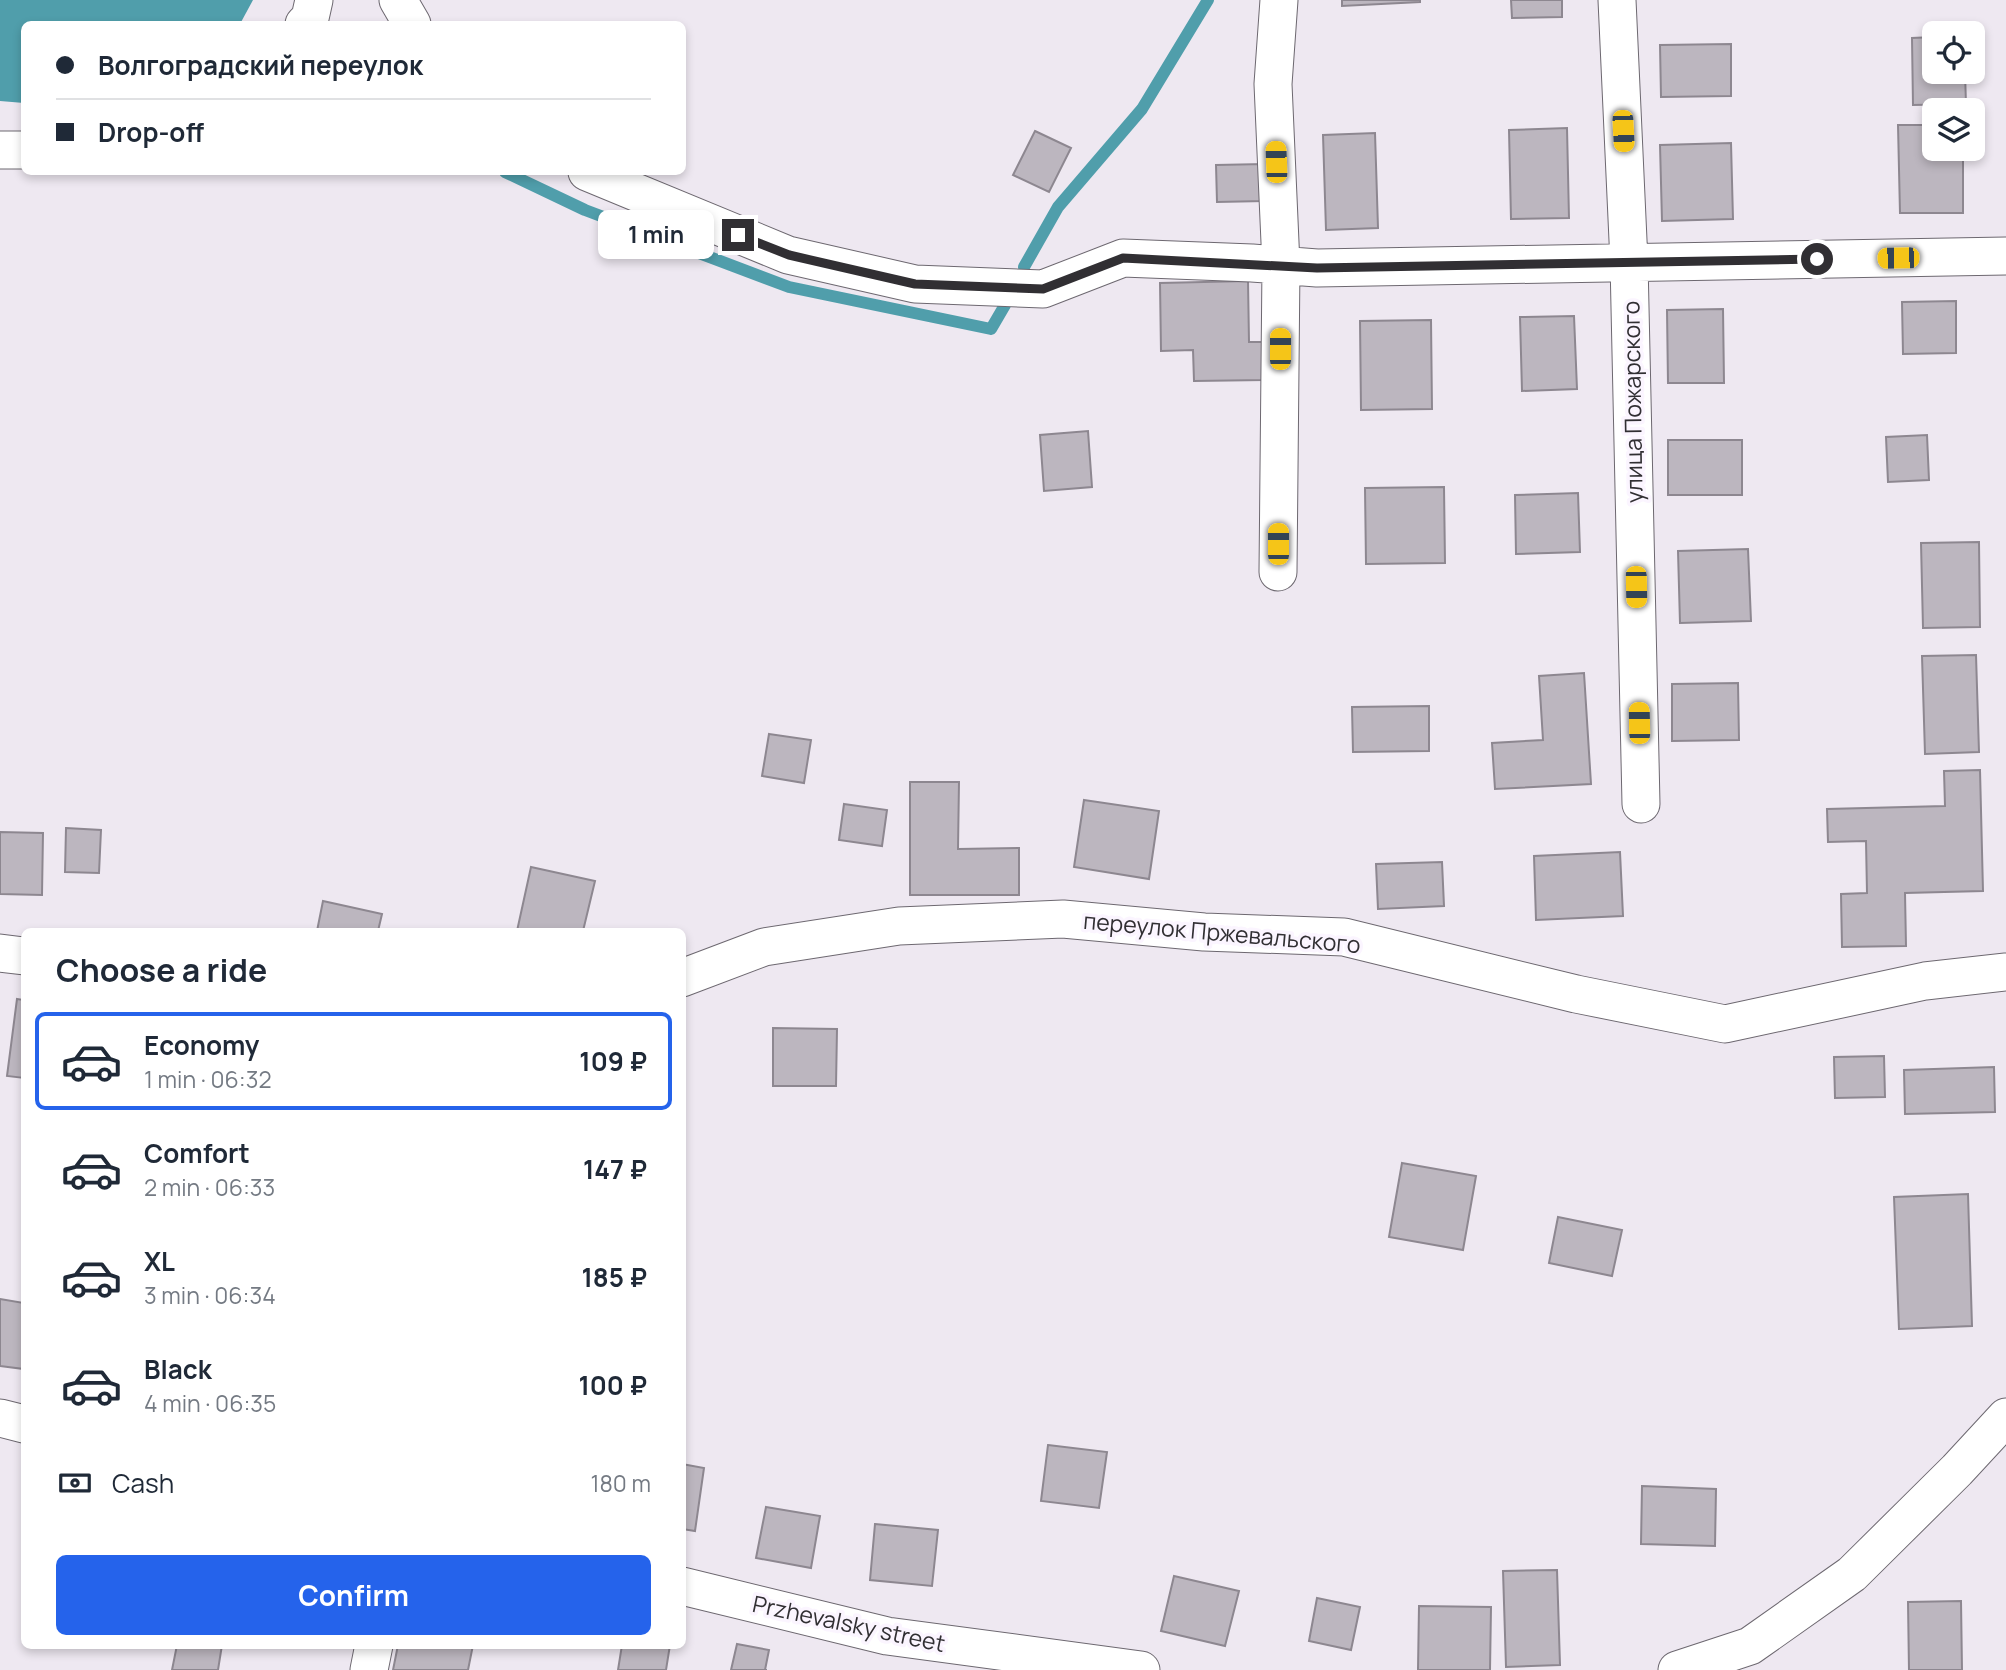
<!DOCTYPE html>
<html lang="en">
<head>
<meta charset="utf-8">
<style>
  body { margin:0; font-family:Manrope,sans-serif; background:#f2f2f3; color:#1f2937; height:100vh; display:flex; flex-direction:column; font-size:26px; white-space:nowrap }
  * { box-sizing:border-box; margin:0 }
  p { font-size:23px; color:#747a83 }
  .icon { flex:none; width:38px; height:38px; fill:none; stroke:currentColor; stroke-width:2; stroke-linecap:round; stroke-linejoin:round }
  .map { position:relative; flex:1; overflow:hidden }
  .panel { position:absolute; left:21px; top:928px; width:665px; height:721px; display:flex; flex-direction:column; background:#fff; border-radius:10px; box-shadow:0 4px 10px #0003 }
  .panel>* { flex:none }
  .hud { position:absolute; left:21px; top:21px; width:665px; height:154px; border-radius:10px; box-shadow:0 4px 10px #0003; display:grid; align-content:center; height:154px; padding:0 35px; background:#fff }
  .tools { position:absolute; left:1922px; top:21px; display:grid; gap:14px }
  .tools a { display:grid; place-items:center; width:63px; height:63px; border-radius:10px; background:#fff; box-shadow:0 4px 10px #0003; font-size:35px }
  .end { position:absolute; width:32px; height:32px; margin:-16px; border:9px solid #312f33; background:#fff; box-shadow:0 0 0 4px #fff }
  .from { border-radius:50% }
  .bubble { position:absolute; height:49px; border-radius:10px; background:#fff; box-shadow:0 4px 10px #0003; font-size:23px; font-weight:700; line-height:49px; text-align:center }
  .car { position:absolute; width:21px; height:42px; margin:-21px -10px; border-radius:9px; box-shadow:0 0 5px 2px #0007; background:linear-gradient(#f5c518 24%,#345 0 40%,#f5c518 0 76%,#345 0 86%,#f5c518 0) }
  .hud b { display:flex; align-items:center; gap:24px; height:66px; font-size:26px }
  .hud b+b { border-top:2px solid #e0e1e3 }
  .hud i { width:18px; height:18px; background:#1f2937 }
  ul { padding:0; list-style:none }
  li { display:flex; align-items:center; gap:21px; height:98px; margin:0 14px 10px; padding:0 21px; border:4px solid transparent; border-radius:10px }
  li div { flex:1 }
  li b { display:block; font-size:26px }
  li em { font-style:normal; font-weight:700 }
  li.active { border-color:#2563eb }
  li>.icon { width:63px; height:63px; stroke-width:1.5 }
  h2 { padding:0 35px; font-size:32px; line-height:84px }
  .pay { display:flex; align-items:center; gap:18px; height:77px; padding:0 35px; font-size:26px }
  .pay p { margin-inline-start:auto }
  .action { display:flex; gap:14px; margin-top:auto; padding:14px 35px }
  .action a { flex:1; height:80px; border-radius:10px; background:#2563eb; color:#fff; font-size:28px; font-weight:700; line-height:80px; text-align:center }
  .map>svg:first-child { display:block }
</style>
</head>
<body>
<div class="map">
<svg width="2006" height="1670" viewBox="0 0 2006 1670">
  <rect width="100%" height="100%" fill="#eee8f1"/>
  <path fill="#509eab" d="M 0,0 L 253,0 L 240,24 L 24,24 L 24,103 L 0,101 Z"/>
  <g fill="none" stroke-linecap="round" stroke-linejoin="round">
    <path stroke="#509eab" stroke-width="12" d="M 505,172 L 585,210 L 789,287 L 991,329 L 1005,305
      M 1024,267 L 1058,207 L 1142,109 L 1208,0"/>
  </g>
  <path fill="#bcb6bf" stroke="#8d8790" stroke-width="2" d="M 1342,0 L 1420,0 L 1420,2 L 1342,6 Z
    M 1511,0 L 1562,0 L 1562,17 L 1512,18 Z
    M 1934,37 L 1934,72 L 1965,72 L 1966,104 L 1913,105 L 1912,38 Z
    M 1731,44 L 1731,96 L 1661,97 L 1660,45 Z
    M 1898,125 L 1934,125 L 1934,149 L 1963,149 L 1963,213 L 1900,213 Z
    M 1567,128 L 1569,218 L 1511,219 L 1509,130 Z
    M 1035,131 L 1071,148 L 1049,192 L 1013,175 Z
    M 1375,133 L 1378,228 L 1326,230 L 1323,135 Z
    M 1731,143 L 1733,219 L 1662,221 L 1660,145 Z
    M 1264,164 L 1264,201 L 1217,202 L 1216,165 Z
    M 1248,281 L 1249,342 L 1263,342 L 1264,380 L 1194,381 L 1193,350 L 1161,351 L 1160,283 Z
    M 1956,301 L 1956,353 L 1903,354 L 1902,302 Z
    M 1723,309 L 1724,383 L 1668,383 L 1667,310 Z
    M 1574,316 L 1577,389 L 1522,391 L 1520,317 Z
    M 1431,320 L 1432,409 L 1361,410 L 1360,321 Z
    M 1088,431 L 1092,487 L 1044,491 L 1040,435 Z
    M 1927,435 L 1929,480 L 1888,482 L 1886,437 Z
    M 1668,440 L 1742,440 L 1742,495 L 1668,495 Z
    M 1444,487 L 1445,563 L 1366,564 L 1365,488 Z
    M 1578,493 L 1580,552 L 1516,554 L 1515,495 Z
    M 1979,542 L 1980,627 L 1923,628 L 1921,543 Z
    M 1748,549 L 1751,621 L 1680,623 L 1678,551 Z
    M 1976,655 L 1979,752 L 1925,754 L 1922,656 Z
    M 1584,673 L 1591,784 L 1495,789 L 1492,743 L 1543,740 L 1539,676 Z
    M 1738,683 L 1739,740 L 1672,741 L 1672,684 Z
    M 1429,706 L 1429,751 L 1353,752 L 1352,707 Z
    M 769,734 L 811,740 L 804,783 L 762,776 Z
    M 1980,770 L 1983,891 L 1905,893 L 1906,946 L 1842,947 L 1841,894 L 1867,893 L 1866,841 L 1828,842 L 1827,809 L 1945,806 L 1944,771 Z
    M 910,782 L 959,782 L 958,849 L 1019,848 L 1019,895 L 910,895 Z
    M 1084,800 L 1159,811 L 1149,879 L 1074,867 Z
    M 844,804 L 887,810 L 882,846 L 839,840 Z
    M 66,828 L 101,830 L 99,873 L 65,872 Z
    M 0,832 L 43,833 L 42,895 L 0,894 Z
    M 1620,852 L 1623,916 L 1536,920 L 1534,856 Z
    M 1442,862 L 1444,906 L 1378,909 L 1376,864 Z
    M 531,867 L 595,881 L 583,931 L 517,931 Z
    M 323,901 L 382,914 L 378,931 L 317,931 Z
    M 17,999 L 24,1000 L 24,1078 L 7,1076 Z
    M 773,1028 L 837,1029 L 836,1086 L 773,1086 Z
    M 1884,1056 L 1885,1097 L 1835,1098 L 1834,1057 Z
    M 1994,1067 L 1995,1112 L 1905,1114 L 1904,1070 Z
    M 1402,1163 L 1476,1176 L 1463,1250 L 1389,1237 Z
    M 1968,1194 L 1972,1326 L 1899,1329 L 1894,1197 Z
    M 1558,1217 L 1622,1230 L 1612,1276 L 1549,1263 Z
    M 0,1299 L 24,1303 L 24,1369 L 0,1366 Z
    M 1048,1445 L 1107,1452 L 1099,1508 L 1041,1501 Z
    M 682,1464 L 704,1468 L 695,1531 L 682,1529 Z
    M 1642,1486 L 1716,1489 L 1715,1546 L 1641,1544 Z
    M 766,1507 L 820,1516 L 811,1568 L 756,1558 Z
    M 875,1524 L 938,1530 L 932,1586 L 870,1580 Z
    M 1557,1570 L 1560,1665 L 1506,1667 L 1503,1571 Z
    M 1174,1576 L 1239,1591 L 1225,1646 L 1161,1631 Z
    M 1317,1598 L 1360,1607 L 1351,1650 L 1309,1641 Z
    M 1961,1601 L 1962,1670 L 1909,1670 L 1908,1602 Z
    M 1419,1606 L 1491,1607 L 1490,1670 L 1418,1670 Z
    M 737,1644 L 769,1650 L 765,1670 L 767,1670 L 731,1670 Z
    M 177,1645 L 222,1645 L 218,1670 L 172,1670 Z
    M 398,1645 L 473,1645 L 468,1670 L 393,1670 Z
    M 622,1645 L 670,1645 L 666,1670 L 618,1670 Z"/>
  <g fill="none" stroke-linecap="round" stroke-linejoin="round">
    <g stroke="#6d6870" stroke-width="39">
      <path id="minor" d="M 398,0 L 412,24
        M 1617,0 L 1629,262 L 1641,804
        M 304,24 L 310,18 L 314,0
        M 0,150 L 24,150
        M 587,172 L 788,255 L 915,284 L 1043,289 L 1123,258 L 1252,263 L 1317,268 L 2006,256
        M 1278,572 L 1281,265 L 1273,84 L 1279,0
        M 0,953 L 24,956
        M 682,978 L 764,947 L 899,926 L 1063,919 L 1204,932 L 1344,937 L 1576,994 L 1725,1024 L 1925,981 L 2006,972
        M 0,1418 L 24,1424
        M 682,1586 L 887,1636 L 1141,1670
        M 369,1670 L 374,1645
        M 1677,1670 L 1750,1646 L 1852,1574 L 1957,1470 L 2006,1417"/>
    </g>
    <use href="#minor" stroke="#fff" stroke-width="37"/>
  </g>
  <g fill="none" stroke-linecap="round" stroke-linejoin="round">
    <path stroke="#312f33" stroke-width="9" d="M 738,235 L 789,255 L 915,284 L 1043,289 L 1123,258 L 1317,268 L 1817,259"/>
  </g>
  <g text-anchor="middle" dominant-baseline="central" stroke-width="7" stroke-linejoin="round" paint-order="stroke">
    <g font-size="23" fill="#312f33" stroke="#fbf5ff">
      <text transform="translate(1632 402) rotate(-91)">улица Пожарского</text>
      <text transform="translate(1222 932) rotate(5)">переулок Пржевальского</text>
      <text transform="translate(849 1623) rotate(12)">Przhevalsky street</text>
    </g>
  </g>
</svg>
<div class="tools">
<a><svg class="icon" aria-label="locate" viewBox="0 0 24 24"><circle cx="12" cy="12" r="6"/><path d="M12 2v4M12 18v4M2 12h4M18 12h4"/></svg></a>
<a><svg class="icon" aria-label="layers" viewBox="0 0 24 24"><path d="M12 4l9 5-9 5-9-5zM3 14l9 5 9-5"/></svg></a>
</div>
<i class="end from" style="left:1817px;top:259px"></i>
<i class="end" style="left:738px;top:235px"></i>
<div class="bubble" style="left:598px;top:210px;width:116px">1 min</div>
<i class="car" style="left:1623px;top:131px;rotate:177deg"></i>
<i class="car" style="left:1276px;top:162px;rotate:358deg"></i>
<i class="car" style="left:1898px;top:258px;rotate:269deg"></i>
<i class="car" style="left:1280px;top:349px;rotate:0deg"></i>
<i class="car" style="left:1278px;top:544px;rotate:0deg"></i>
<i class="car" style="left:1636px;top:587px;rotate:179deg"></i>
<i class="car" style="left:1639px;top:723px;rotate:359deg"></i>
<div class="hud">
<b><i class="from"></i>Волгоградский переулок</b>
<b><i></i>Drop-off</b>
</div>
<section class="panel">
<h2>Choose a ride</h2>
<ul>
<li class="active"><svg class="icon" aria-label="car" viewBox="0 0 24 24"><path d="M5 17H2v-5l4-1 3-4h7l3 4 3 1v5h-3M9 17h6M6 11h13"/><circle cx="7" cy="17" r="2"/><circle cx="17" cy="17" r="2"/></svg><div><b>Economy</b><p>1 min · 06:32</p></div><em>109 ₽</em></li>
<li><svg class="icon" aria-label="car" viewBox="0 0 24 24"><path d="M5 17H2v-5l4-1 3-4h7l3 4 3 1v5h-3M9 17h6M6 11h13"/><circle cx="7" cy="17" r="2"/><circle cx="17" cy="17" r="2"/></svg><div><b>Comfort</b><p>2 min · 06:33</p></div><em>147 ₽</em></li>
<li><svg class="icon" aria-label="car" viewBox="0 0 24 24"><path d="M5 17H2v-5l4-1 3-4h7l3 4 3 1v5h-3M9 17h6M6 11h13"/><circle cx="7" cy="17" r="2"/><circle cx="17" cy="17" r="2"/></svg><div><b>XL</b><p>3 min · 06:34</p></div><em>185 ₽</em></li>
<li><svg class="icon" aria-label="car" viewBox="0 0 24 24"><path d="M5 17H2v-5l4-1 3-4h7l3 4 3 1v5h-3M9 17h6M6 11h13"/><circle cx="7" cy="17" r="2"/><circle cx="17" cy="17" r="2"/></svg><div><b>Black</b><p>4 min · 06:35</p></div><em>100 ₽</em></li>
</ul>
<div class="pay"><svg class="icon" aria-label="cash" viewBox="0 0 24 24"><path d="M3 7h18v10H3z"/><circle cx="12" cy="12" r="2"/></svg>Cash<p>180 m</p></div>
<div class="action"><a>Confirm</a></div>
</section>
</div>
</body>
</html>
